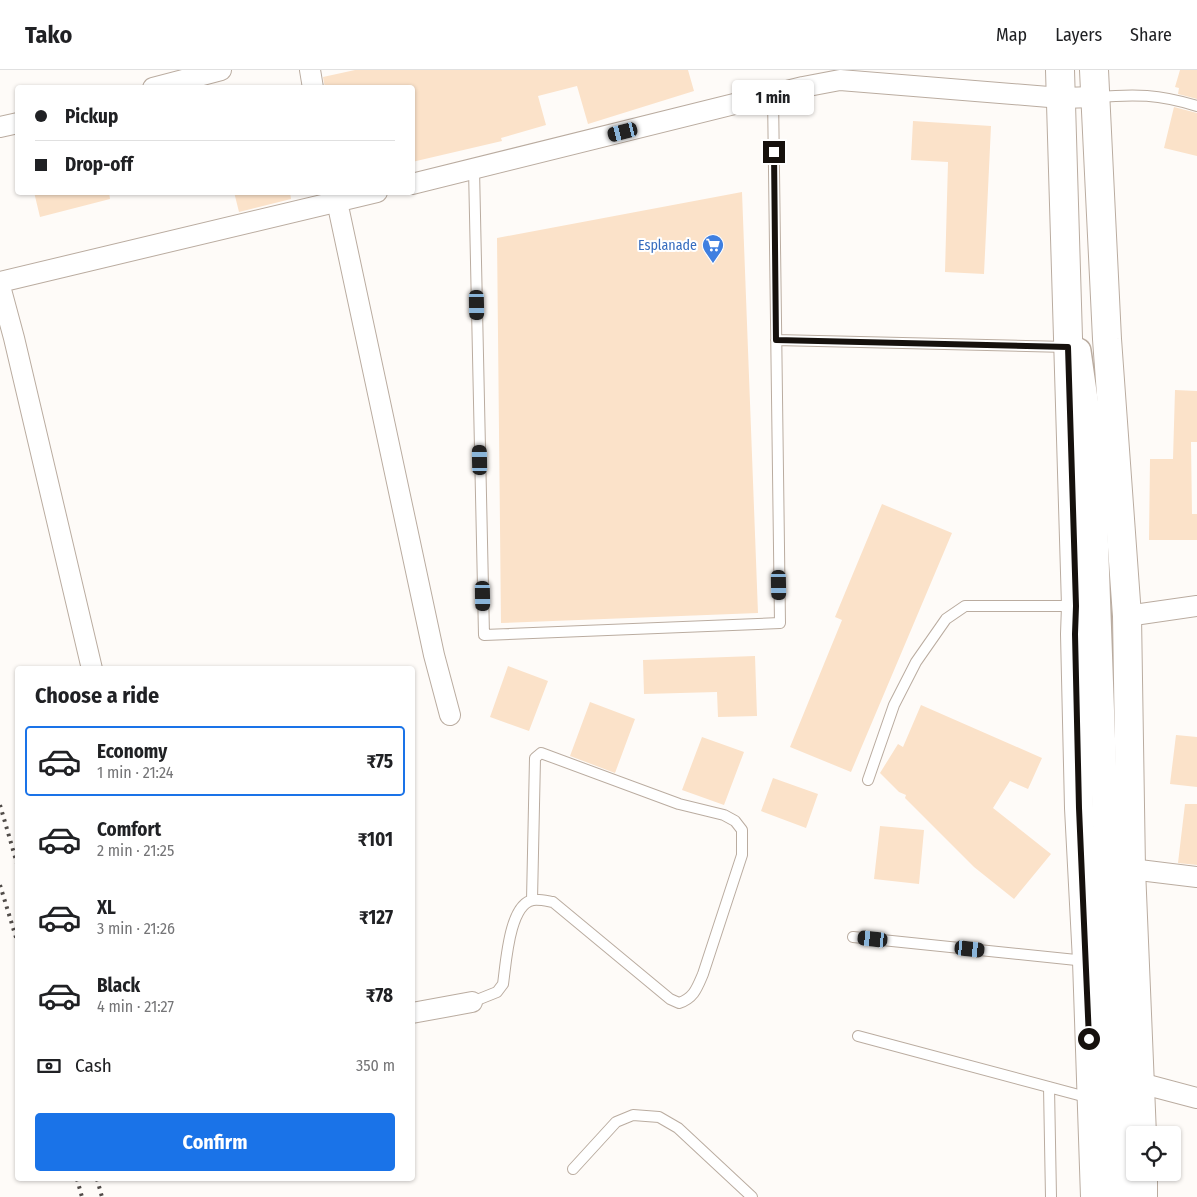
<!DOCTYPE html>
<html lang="en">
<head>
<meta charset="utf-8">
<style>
  body { margin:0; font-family:"Fira Sans Condensed",sans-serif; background:#f2f2f2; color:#202124; height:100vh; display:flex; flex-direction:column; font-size:19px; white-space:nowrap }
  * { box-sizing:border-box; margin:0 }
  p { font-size:16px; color:#757577 }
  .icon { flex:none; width:28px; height:28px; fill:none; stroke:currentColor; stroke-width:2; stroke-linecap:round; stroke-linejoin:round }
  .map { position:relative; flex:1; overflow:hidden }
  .panel { position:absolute; left:15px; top:596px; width:400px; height:515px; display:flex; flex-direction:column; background:#fff; border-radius:5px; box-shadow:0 1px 4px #0004 }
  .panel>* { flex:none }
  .banner { position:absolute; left:15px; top:15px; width:400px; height:110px; border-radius:5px; box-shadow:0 1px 4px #0004; display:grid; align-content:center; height:110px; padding:0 20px; background:#fff }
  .controls { position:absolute; left:1126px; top:1056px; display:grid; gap:10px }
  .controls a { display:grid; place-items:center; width:55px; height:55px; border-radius:5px; background:#fff; box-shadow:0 1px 4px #0004; font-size:25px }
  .end { position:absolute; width:22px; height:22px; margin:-11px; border:6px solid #16110d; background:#fff; box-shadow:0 0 0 2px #fff }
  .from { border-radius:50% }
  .bubble { position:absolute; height:35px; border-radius:5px; background:#fff; box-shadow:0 1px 4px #0004; font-size:16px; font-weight:700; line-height:35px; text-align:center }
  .car { position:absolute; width:15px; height:30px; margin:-15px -8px; border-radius:6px; box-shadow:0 0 4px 1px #0007; background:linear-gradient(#222 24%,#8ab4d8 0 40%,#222 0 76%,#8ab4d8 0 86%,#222 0) }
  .banner b { display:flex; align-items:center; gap:18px; height:48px; font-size:19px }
  .banner b+b { border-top:1px solid #e0e0e0 }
  .banner i { width:12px; height:12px; background:#202124 }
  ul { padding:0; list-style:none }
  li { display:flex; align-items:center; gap:15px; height:70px; margin:0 10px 8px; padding:0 10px; border:2px solid transparent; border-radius:5px }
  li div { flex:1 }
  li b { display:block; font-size:19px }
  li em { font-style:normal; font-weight:700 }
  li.active { border-color:#1a73e8 }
  li>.icon { width:45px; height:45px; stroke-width:1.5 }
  h2 { padding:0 20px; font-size:22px; line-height:60px }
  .pay { display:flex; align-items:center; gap:12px; height:55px; padding:0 20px; font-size:19px }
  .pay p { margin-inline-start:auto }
  .button { display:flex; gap:10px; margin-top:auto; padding:10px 20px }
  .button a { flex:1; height:58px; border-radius:5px; background:#1a73e8; color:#fff; font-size:20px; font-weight:700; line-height:58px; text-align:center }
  header { display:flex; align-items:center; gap:30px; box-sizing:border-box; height:70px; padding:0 25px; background:#fff; border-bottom:1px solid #e0e0e0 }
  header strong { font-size:24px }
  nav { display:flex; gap:28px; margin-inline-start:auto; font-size:18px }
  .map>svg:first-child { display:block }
</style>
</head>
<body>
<header>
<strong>Tako</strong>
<nav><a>Map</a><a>Layers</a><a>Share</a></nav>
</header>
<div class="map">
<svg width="1197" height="1127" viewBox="0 0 1197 1127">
  <rect width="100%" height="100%" fill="#fefbf8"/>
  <path fill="#fbe2c9" d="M 355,0 L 688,0 L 694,21 L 588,54 L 577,16 L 538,26 L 546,55 L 501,68 L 502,71 L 412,92 L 412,18 L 325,18 L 323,7 Z
    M 1180,0 L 1197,0 L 1197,29 L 1178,24 L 1179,18 L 1175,17 Z
    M 1174,37 L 1197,43 L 1197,86 L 1164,78 Z
    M 913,51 L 991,56 L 984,204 L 945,202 L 948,92 L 911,90 Z
    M 34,122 L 109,122 L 110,129 L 40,147 Z
    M 234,122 L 290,122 L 291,129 L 239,142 Z
    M 742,122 L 758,543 L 501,553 L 497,168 Z
    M 1175,320 L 1197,321 L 1197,372 L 1191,372 L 1192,444 L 1197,444 L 1197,470 L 1149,470 L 1150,389 L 1173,389 Z
    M 882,434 L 952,463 L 851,702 L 790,677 L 842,550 L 835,547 Z
    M 755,586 L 757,646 L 718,647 L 717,622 L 644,624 L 643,590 Z
    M 508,596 L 548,611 L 529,661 L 490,647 Z
    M 590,632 L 635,649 L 615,703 L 570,686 Z
    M 921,635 L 1042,688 L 1028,719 L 1010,711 L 993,738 L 1051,784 L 1014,829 L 974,797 L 905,728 L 906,725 L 899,722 L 880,703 L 898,674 L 903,677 Z
    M 1176,665 L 1197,667 L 1197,717 L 1170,714 Z
    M 702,667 L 744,682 L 724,735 L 682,720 Z
    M 773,708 L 818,724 L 806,758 L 761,741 Z
    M 1185,734 L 1197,734 L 1197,795 L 1178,793 Z
    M 880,756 L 924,760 L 919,814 L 874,809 Z"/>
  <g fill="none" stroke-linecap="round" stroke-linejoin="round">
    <g stroke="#baaca0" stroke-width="12">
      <path id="service" d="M 1096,27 C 1136,24 1158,24 1197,36
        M 474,99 L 484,565 L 780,553 L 773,25
        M 776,270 L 1067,277
        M 868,710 L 894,635 L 916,592 L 946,549 L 965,536 L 1076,536
        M 853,867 L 1086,891
        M 472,932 L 497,922 L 503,914 C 506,894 509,834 533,830 C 539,829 547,831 553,832 L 670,929 L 679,933 C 694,928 697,918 703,904 L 742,785 L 742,760 L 735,751 L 724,745 L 679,734 L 541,683 L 535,688 L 532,830
        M 858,966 L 1090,1028
        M 1049,1017 L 1051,1127
        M 573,1099 L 616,1052 L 633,1045 L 659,1047 L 678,1058 L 752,1127"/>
    </g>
    <g stroke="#baaca0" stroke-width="22">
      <path id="minor" d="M 310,0 L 313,18
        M 153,18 L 221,0
        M 0,57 L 18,53
        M 412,114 L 803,17 L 840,10 L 1061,28 L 1095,27
        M 335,122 L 434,585 L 450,645
        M 0,212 L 377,122
        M 0,216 L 14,268 L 92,599
        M 1127,546 L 1197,536
        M 1131,799 L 1197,807
        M 412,943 L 472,932
        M 1140,1013 L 1197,1028"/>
    </g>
    <g stroke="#baaca0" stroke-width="28">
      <path id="tertiary" d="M 1078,281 L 1092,377 L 1119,1127"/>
    </g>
    <g stroke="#baaca0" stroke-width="30">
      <path id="primary" d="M 1060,0 L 1076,536 L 1075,564 L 1079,738 L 1087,891 L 1095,1127
        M 1094,0 L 1107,269 L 1127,546 L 1131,799 L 1142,1065
        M 1143,1102 L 1143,1127"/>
    </g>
    <use href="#service" stroke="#fff" stroke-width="10"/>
    <use href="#minor" stroke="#fff" stroke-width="20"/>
    <use href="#tertiary" stroke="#fff" stroke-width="25"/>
    <use href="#primary" stroke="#fff" stroke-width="28"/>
    <path stroke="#514c49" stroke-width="4" stroke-dasharray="2.5 5" stroke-linecap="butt" d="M 0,735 L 18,797
      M 0,815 L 18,874
      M 77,1109 L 82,1127
      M 97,1109 L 102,1127"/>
  </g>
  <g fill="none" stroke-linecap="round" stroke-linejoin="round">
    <path stroke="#16110d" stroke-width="6" d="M 774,82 L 776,270 L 1068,277 L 1076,536 L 1075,564 L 1079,738 L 1089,969"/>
  </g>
  <defs>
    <g id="supermarket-pin" transform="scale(1.125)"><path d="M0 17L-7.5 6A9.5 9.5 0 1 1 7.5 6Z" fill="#3f7fe0" stroke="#fff"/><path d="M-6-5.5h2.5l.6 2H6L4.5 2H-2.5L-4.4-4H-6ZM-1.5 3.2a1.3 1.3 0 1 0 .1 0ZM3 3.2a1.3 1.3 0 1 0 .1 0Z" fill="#fff"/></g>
  </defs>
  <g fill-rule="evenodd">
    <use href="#supermarket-pin" x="713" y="175"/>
  </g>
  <g text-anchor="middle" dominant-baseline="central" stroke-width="4" stroke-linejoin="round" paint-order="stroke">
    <g font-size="14" fill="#366cbe" stroke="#fff" text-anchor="end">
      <text x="697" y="175">Esplanade</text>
    </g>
  </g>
</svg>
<div class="controls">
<a><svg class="icon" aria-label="locate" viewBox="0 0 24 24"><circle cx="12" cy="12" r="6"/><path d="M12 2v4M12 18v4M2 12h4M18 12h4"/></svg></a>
</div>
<i class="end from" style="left:1089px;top:969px"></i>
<i class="end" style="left:774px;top:82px"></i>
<div class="bubble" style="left:732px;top:10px;width:82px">1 min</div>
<i class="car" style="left:623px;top:62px;rotate:256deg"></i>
<i class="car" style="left:477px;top:235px;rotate:179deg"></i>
<i class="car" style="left:480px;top:390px;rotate:359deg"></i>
<i class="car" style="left:779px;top:515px;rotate:179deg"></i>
<i class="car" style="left:483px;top:526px;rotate:179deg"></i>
<i class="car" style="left:873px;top:869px;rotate:276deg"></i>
<i class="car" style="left:970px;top:879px;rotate:96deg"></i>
<div class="banner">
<b><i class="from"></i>Pickup</b>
<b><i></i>Drop-off</b>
</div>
<section class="panel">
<h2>Choose a ride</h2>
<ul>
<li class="active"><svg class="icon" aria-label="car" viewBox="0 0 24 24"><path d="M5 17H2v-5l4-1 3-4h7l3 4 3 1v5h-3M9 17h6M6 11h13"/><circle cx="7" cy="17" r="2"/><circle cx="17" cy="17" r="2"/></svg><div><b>Economy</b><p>1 min · 21:24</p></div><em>₹75</em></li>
<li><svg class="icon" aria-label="car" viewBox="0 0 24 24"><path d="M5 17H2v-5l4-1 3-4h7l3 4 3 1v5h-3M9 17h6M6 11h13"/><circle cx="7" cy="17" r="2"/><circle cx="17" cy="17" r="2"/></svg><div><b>Comfort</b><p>2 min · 21:25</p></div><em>₹101</em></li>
<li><svg class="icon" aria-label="car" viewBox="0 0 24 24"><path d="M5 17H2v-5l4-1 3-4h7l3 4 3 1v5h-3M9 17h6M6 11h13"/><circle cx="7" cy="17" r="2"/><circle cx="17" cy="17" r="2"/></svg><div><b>XL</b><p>3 min · 21:26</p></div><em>₹127</em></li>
<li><svg class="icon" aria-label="car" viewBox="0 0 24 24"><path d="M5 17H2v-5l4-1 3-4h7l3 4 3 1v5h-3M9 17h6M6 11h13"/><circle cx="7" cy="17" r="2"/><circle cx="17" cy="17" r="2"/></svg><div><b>Black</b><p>4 min · 21:27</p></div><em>₹78</em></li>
</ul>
<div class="pay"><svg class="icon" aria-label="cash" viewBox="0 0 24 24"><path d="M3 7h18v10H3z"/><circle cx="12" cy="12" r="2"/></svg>Cash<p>350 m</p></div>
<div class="button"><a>Confirm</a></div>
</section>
</div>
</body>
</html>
